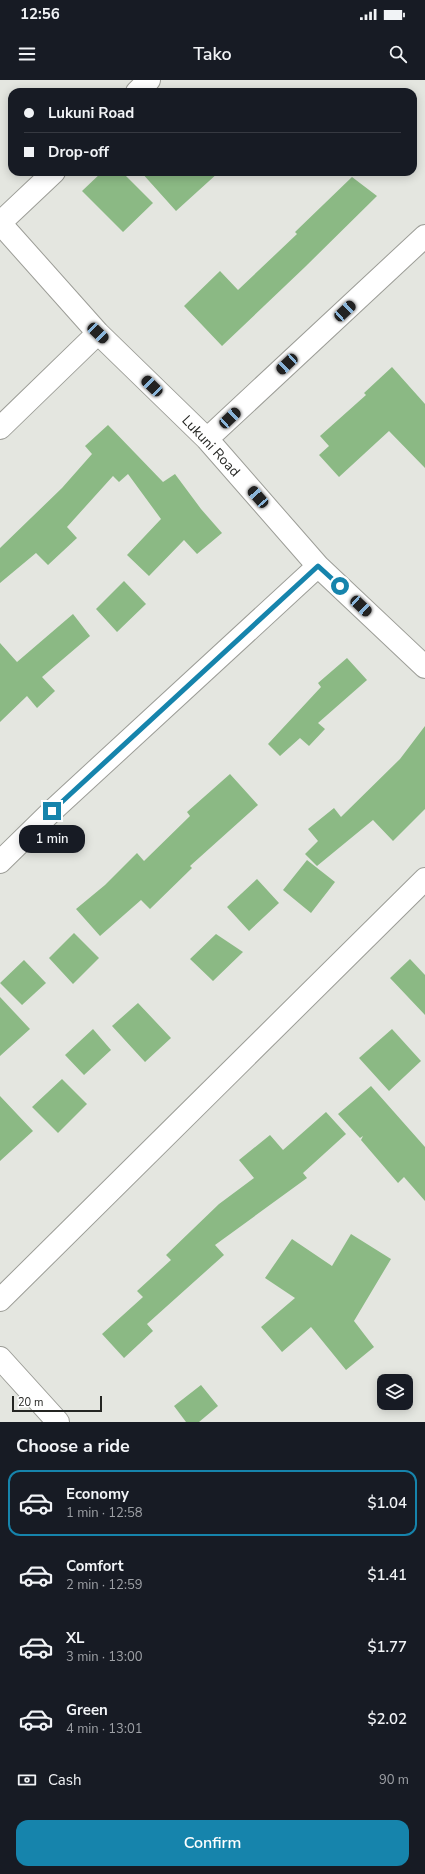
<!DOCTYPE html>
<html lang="en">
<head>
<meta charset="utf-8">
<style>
  body { margin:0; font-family:"Nunito Sans",sans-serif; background:#20242c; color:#f1f3f6; height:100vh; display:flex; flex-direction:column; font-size:15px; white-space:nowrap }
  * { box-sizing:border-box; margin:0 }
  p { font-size:13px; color:#9ea1a6 }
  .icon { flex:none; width:22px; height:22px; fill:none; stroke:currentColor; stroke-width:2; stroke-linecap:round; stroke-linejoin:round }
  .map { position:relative; height:1342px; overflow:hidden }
  .sheet { display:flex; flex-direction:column; background:#171b24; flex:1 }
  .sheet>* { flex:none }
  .hud { position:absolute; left:8px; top:8px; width:409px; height:88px; border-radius:12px; box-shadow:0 2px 10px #0003; display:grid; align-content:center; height:88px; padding:0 16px; background:#171b24 }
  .controls { position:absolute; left:377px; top:1294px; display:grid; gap:8px }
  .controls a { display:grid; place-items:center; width:36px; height:36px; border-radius:8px; background:#171b24; box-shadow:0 2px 10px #0003; font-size:20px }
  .scale { position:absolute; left:12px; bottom:10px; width:90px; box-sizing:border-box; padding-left:4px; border:2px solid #242522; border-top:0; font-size:11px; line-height:14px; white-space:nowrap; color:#242522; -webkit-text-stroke:3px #fff; paint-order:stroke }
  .end { position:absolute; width:18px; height:18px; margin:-9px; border:5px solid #1684ac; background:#fff; box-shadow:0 0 0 2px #fff }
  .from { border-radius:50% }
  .bubble { position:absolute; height:28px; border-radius:12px; background:#171b24; box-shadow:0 2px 10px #0003; font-size:13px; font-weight:600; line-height:28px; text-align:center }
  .car { position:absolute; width:12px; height:24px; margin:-12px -6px; border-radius:5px; box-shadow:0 0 3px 1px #0007; background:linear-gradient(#222 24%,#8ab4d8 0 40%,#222 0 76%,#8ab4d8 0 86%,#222 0) }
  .hud b { display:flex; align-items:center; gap:14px; height:38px; font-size:15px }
  .hud b+b { border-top:1px solid #363941 }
  .hud i { width:10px; height:10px; background:#f1f3f6 }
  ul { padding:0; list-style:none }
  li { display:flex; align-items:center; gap:12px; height:66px; margin:0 8px 6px; padding:0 8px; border:2px solid transparent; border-radius:12px }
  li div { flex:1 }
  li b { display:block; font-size:15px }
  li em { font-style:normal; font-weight:600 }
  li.on { border-color:#1684ac }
  li>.icon { width:36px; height:36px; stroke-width:1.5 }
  h2 { padding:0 16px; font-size:18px; line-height:48px }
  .pay { display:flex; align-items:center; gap:10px; height:44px; padding:0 16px; font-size:15px }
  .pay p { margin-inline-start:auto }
  .action { display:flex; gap:8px; margin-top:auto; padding:8px 16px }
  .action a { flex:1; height:46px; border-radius:12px; background:#1684ac; color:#fff; font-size:16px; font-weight:600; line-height:46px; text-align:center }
  .status { display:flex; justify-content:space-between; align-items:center; height:28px; padding:0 20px; background:#171b24; direction:ltr }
  .status svg { height:11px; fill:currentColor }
  header { display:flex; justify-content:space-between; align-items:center; height:52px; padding:0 16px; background:#171b24; font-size:18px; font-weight:600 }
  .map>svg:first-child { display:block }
</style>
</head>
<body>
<div class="status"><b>12:56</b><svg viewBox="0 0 49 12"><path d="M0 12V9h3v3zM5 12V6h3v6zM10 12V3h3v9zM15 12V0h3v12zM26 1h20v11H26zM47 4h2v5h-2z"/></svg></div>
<header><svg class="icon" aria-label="menu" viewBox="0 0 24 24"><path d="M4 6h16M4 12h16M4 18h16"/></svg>Tako<svg class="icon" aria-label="search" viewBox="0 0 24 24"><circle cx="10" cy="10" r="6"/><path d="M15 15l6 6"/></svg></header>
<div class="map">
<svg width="425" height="1342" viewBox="0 0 425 1342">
  <rect width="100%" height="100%" fill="#e4e6e0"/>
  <path fill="#8bb984" d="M 102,92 L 122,92 L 153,123 L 123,152 L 82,111 Z
    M 141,92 L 219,92 L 176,131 Z
    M 352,97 L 377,116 L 305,187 L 222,266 L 184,226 L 220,191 L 238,210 L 297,154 L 295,152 Z
    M 392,287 L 425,324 L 425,388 L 389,351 L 339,397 L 319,375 L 329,366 L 320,356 L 366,315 L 364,313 Z
    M 108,345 L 163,402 L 175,394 L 201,429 L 222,453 L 197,474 L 184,460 L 149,496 L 127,475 L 161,439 L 128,394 L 119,402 L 113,396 L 67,447 L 77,458 L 48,485 L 36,473 L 0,503 L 0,468 L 62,408 L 92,374 L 85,366 Z
    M 124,501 L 146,524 L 117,552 L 96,529 Z
    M 73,534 L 90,556 L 42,597 L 55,611 L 37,628 L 27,616 L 0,642 L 0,563 L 17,582 Z
    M 347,578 L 367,600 L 318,643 L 325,649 L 309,666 L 300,658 L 280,676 L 268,664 L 321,607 L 318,603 Z
    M 425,646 L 425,729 L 393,761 L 373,740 L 317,786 L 305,774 L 318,761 L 308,749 L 334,728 L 341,737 L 400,679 Z
    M 230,694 L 258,725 L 190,786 L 192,788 L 150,829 L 141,820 L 100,856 L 76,829 L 105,805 L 137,773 L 144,781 L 190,736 L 187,732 Z
    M 307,780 L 335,802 L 311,833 L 283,810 Z
    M 257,799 L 279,823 L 249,851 L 227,827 Z
    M 74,853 L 99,878 L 73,904 L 49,878 Z
    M 216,854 L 243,872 L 213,901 L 190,879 Z
    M 410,879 L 425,895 L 425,935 L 390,898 Z
    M 24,880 L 46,903 L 22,925 L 0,903 Z
    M 0,917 L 30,949 L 0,976 Z
    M 138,923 L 171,958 L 145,982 L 112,946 Z
    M 93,949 L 111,970 L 84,995 L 65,975 Z
    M 392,949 L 421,981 L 389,1011 L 359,978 Z
    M 62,999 L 87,1024 L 58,1053 L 32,1027 Z
    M 371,1006 L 425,1067 L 425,1121 L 404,1097 L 398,1103 L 361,1060 L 363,1056 L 360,1058 L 338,1034 Z
    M 0,1016 L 33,1051 L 0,1081 Z
    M 326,1032 L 346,1054 L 303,1093 L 307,1098 L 215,1165 L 224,1175 L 147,1244 L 153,1251 L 124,1278 L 102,1254 L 143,1217 L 137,1211 L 171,1180 L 166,1175 L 219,1124 L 254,1098 L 239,1080 L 270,1055 L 283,1070 Z
    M 351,1154 L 391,1179 L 354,1241 L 374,1267 L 346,1290 L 311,1247 L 282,1272 L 261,1247 L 295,1218 L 265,1198 L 292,1159 L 332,1186 Z
    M 201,1305 L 218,1326 L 199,1342 L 186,1342 L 174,1326 Z"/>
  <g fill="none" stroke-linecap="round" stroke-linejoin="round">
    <g stroke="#9c9d97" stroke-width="24">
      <path id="minor" d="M 137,12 L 149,0
        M 0,143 L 98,253 L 207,359 L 318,486 L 425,587
        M 0,143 L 54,92
        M 0,348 L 98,253
        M 207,359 L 425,156
        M 0,782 L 52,731 L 318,486
        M 0,1220 L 425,799
        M 0,1278 L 58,1342"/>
    </g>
    <use href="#minor" stroke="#fff" stroke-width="22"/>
  </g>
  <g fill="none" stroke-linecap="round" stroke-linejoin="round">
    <path stroke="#1684ac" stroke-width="5" d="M 52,731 L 318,486 L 340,506"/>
  </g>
  <g text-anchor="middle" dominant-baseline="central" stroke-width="3" stroke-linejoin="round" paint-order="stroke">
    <g font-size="14" fill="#242522" stroke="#fff">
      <text transform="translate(211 366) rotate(47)">Lukuni Road</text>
    </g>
  </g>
</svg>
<div class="controls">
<a><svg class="icon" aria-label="layers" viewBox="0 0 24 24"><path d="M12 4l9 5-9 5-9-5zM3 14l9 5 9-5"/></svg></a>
</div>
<div class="scale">20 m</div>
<i class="end from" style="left:340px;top:506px"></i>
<i class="end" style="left:52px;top:731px"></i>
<div class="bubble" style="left:19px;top:745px;width:66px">1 min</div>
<i class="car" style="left:345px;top:231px;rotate:47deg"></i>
<i class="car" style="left:98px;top:253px;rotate:134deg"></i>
<i class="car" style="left:287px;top:284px;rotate:227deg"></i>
<i class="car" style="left:152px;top:306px;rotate:314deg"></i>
<i class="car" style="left:230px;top:338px;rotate:47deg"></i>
<i class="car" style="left:258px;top:417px;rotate:319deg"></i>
<i class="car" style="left:361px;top:526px;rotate:133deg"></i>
<div class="hud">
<b><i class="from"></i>Lukuni Road</b>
<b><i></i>Drop-off</b>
</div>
</div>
<section class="sheet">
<h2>Choose a ride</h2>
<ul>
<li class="on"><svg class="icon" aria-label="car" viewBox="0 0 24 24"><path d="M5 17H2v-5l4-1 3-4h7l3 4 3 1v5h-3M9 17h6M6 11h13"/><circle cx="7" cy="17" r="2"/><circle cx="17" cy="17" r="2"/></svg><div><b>Economy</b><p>1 min · 12:58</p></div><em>$1.04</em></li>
<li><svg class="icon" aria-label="car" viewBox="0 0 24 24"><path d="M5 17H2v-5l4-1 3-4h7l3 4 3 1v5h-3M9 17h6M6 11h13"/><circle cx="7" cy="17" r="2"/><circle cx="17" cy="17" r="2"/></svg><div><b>Comfort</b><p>2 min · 12:59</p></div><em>$1.41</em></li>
<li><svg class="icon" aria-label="car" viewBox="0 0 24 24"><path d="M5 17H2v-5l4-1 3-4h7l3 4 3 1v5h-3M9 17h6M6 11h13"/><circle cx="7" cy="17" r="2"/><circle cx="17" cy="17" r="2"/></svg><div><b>XL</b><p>3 min · 13:00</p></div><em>$1.77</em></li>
<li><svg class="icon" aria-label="car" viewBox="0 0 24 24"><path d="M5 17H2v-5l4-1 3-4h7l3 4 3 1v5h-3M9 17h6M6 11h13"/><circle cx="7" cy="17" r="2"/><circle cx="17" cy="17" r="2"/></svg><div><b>Green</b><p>4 min · 13:01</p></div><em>$2.02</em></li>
</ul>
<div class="pay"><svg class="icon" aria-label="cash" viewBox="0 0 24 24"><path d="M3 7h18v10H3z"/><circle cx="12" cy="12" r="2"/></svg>Cash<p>90 m</p></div>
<div class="action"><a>Confirm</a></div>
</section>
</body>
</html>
